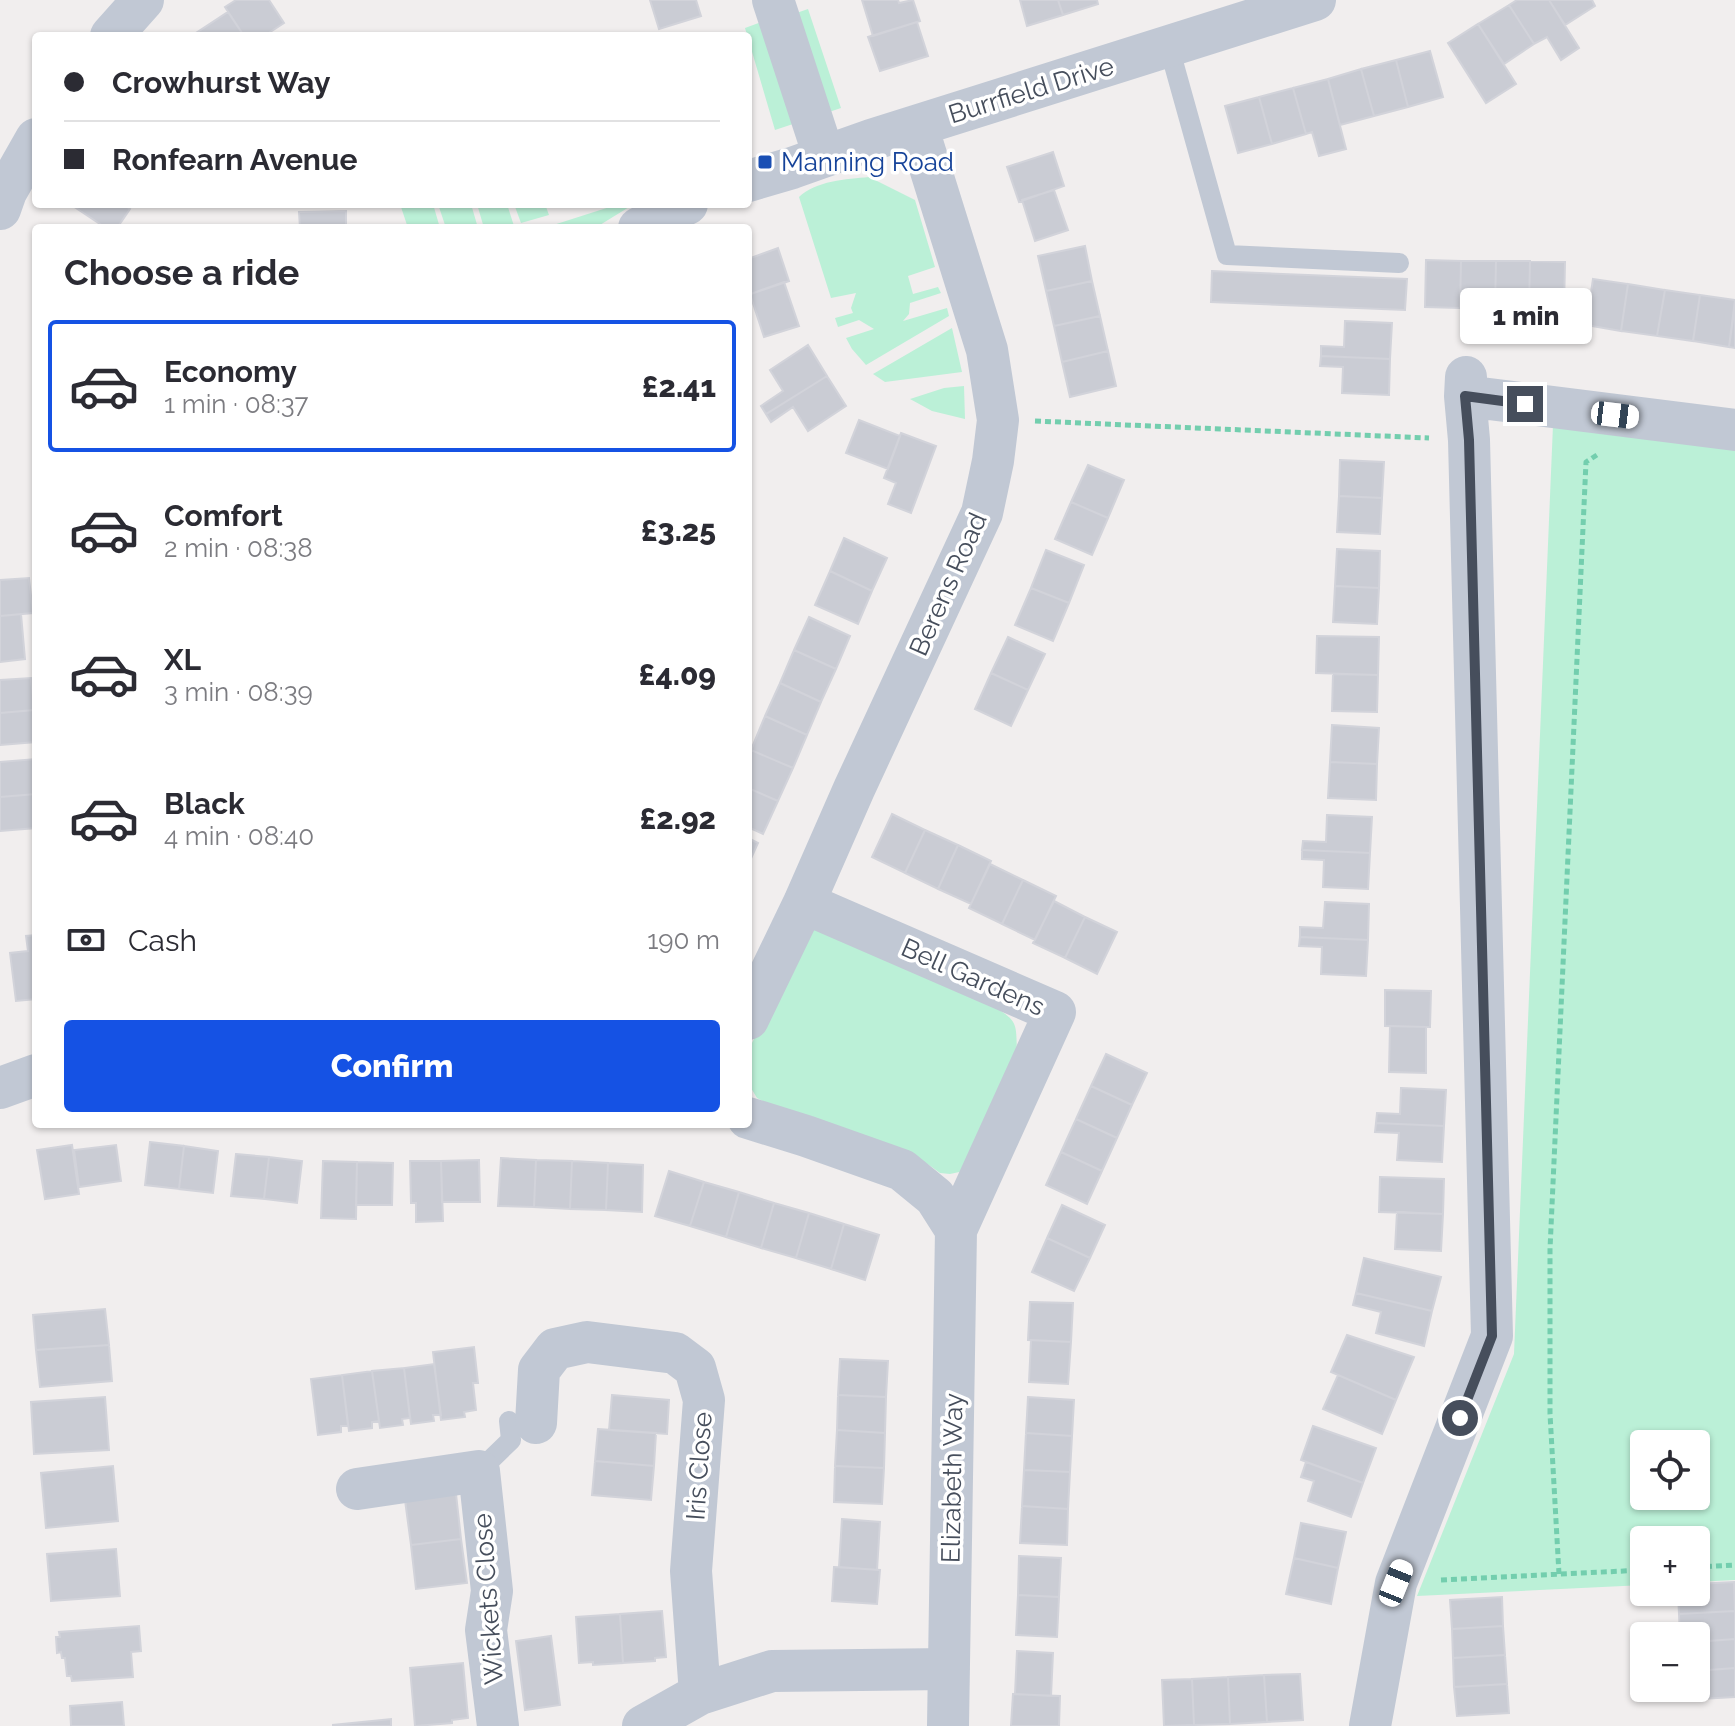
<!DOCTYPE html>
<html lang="en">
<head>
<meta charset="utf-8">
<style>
  body { margin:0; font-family:Raleway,sans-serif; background:#f7f7f7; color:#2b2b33; height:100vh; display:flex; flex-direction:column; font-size:30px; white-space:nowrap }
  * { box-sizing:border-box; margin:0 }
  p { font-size:26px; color:#7c7c81 }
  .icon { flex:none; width:44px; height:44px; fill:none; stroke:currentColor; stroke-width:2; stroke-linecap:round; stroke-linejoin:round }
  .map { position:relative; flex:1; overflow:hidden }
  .drawer { position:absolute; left:32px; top:224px; width:720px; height:904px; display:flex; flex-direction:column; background:#fff; border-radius:8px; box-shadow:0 2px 6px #0004 }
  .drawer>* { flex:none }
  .top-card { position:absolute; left:32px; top:32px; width:720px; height:176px; border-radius:8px; box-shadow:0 2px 6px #0004; display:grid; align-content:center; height:176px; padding:0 32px; background:#fff }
  .tools { position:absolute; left:1630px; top:1430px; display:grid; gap:16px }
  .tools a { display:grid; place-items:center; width:80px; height:80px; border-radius:8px; background:#fff; box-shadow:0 2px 6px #0004; font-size:40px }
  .end { position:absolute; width:36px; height:36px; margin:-18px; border:10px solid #464e5c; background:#fff; box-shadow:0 0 0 4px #fff }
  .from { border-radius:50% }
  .bubble { position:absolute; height:56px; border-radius:8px; background:#fff; box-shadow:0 2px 6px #0004; font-size:26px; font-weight:800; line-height:56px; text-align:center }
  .car { position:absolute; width:24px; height:48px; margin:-24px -12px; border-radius:10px; box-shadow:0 0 6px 2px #0007; background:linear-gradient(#fff 24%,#345 0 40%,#fff 0 76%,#345 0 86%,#fff 0) }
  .top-card b { display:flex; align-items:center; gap:28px; height:76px; font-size:30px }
  .top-card b+b { border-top:2px solid #e1e1e2 }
  .top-card i { width:20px; height:20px; background:#2b2b33 }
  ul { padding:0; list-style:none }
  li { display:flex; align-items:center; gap:24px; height:132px; margin:0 16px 12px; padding:0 16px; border:4px solid transparent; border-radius:8px }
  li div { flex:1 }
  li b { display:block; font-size:30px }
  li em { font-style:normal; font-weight:800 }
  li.on { border-color:#1552e4 }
  li>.icon { width:72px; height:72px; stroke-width:1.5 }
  h2 { padding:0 32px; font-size:36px; line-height:96px }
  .pay { display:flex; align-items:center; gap:20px; height:88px; padding:0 32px; font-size:30px }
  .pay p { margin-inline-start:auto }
  .action { display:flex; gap:16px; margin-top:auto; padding:16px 32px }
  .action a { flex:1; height:92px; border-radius:8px; background:#1552e4; color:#fff; font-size:32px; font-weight:800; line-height:92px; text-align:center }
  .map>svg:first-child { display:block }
</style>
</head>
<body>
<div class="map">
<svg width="1735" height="1726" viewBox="0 0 1735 1726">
  <rect width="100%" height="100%" fill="#f1eeee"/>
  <path fill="#bbf0d7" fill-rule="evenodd" d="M 808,9 L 841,108 L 817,116 L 785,17 Z
    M 767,20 L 799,122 L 775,130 L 745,28 Z
    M 869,177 L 915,200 L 935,267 L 908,276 L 913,294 L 938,287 L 941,293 L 910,303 L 909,314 L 903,321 L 947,308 L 949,316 L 866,365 L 852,349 L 846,338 L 874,329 L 859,320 L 838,327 L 835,318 L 853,313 L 851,308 L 856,293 L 831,298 L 799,197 C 815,181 847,179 869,177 Z
    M 400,204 L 433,204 L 440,228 L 408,228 Z
    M 438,204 L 471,204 L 478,228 L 446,228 Z
    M 477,204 L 507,204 L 514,226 L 507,228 L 484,228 Z
    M 514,204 L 545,204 L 549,215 L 521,223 Z
    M 619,204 L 634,204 L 595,228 L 544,228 Z
    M 952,328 L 962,372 L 885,382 L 873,374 Z
    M 964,386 L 965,419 L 932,411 L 910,399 L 944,388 Z
    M 1553,425 L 1735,448 L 1735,1580 L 1696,1582 L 1696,1540 L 1644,1540 L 1644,1585 L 1417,1596 L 1514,1354 ZM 1644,1444 L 1696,1444 L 1696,1496 L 1644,1496 Z
    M 818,928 L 994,1006 C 1018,1022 1016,1023 1017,1051 L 964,1171 L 950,1174 L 940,1173 L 929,1165 L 865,1138 L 772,1106 L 757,1098 L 748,1083 L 749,1049 L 806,934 Z"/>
  <path fill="#caccd4" stroke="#d2d3da" stroke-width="2" d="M 236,0 L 269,0 L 284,23 L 264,36 L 244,36 L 225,7 Z
    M 650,0 L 696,0 L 701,16 L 659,29 Z
    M 862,0 L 898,0 L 899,3 L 913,0 L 920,21 L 873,36 Z
    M 1020,0 L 1058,0 L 1063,15 L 1027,26 Z
    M 1058,0 L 1097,0 L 1098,4 L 1063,15 Z
    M 1517,0 L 1549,0 L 1579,48 L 1561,60 L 1547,37 L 1534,44 L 1509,5 Z
    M 1549,0 L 1592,0 L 1595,6 L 1565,25 Z
    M 1509,5 L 1534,44 L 1504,64 L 1478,24 Z
    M 228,12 L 244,36 L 194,36 L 193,35 Z
    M 917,22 L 928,56 L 880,71 L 868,37 Z
    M 1478,24 L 1516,84 L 1486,103 L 1448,43 Z
    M 1430,51 L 1443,97 L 1408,107 L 1396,60 Z
    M 1396,60 L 1408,107 L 1374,116 L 1361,69 Z
    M 1361,69 L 1374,116 L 1340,125 L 1328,79 Z
    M 1328,79 L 1346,149 L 1319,156 L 1312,132 L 1306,134 L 1293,88 Z
    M 1293,88 L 1306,134 L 1272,144 L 1259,97 Z
    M 1259,97 L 1272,144 L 1238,153 L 1225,106 Z
    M 1053,152 L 1064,186 L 1019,202 L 1007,167 Z
    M 1054,190 L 1068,230 L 1035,241 L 1022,200 Z
    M 70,204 L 123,204 L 130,209 L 117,228 L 106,228 Z
    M 346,211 L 346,228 L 300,228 L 299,212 Z
    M 1085,246 L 1092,281 L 1046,291 L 1038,256 Z
    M 778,248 L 789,281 L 748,295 L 748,259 Z
    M 1426,260 L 1461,261 L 1460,308 L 1425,307 Z
    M 1461,261 L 1496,261 L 1495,308 L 1460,308 Z
    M 1496,261 L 1530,261 L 1529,308 L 1495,308 Z
    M 1530,261 L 1565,262 L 1564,309 L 1529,308 Z
    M 1212,271 L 1407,279 L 1405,310 L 1211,302 Z
    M 1593,279 L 1628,284 L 1621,331 L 1586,325 Z
    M 1092,281 L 1100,316 L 1054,326 L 1046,291 Z
    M 784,282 L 799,326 L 764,337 L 750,294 Z
    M 1628,284 L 1665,290 L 1657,336 L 1621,331 Z
    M 1665,290 L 1700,295 L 1693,341 L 1657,336 Z
    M 1700,295 L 1735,300 L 1729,347 L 1693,341 Z
    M 1735,305 L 1735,348 L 1729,347 Z
    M 1100,316 L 1108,351 L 1062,362 L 1054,326 Z
    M 1345,321 L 1392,323 L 1390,359 L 1321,356 L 1321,346 L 1344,347 Z
    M 808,345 L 827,376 L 766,414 L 761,406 L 783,391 L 770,370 Z
    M 1108,351 L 1116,386 L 1070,397 L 1062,362 Z
    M 1321,356 L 1390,359 L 1389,395 L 1342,393 L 1343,367 L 1320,366 Z
    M 827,376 L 846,406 L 808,431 L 793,407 L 771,422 L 766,414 Z
    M 859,420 L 900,436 L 888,469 L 846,453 Z
    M 901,433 L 936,446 L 911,513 L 888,504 L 896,483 L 884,478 Z
    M 1340,460 L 1384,462 L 1382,498 L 1339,496 Z
    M 1088,465 L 1124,480 L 1108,518 L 1071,502 Z
    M 1339,496 L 1382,498 L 1380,534 L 1337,532 Z
    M 1071,502 L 1108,518 L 1092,555 L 1055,539 Z
    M 844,538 L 887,558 L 872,591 L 830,571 Z
    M 1337,549 L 1380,551 L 1379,588 L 1335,586 Z
    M 1046,550 L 1084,565 L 1069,603 L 1031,588 Z
    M 830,571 L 872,591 L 858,624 L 815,605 Z
    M 29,578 L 33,613 L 0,616 L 0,580 Z
    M 1335,586 L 1379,588 L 1377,624 L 1333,622 Z
    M 1031,588 L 1069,603 L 1053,641 L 1015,625 Z
    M 21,614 L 25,659 L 0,662 L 0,616 Z
    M 809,617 L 850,636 L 836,669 L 794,650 Z
    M 1317,636 L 1379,637 L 1378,675 L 1316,673 Z
    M 1008,637 L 1045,654 L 1028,690 L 991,673 Z
    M 794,650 L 836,669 L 821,702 L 780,683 Z
    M 991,673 L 1028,690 L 1011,726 L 975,709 Z
    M 1333,674 L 1378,675 L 1377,712 L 1332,711 Z
    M 31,678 L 34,710 L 0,713 L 0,680 Z
    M 780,683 L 821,702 L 807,735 L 765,716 Z
    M 34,710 L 36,710 L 36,742 L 0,745 L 0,713 Z
    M 765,716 L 807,735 L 793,768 L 751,750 Z
    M 1332,725 L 1379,728 L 1377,764 L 1330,762 Z
    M 751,750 L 793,768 L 778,801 L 748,788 L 748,756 Z
    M 36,759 L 36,794 L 0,797 L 0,762 Z
    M 1330,762 L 1377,764 L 1376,800 L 1328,798 Z
    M 748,788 L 778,801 L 763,834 L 748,827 Z
    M 36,794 L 36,828 L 0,831 L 0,797 Z
    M 892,814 L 925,830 L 905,873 L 872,857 Z
    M 1327,815 L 1372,817 L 1370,853 L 1302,850 L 1303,841 L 1326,842 Z
    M 925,830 L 958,845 L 938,889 L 905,873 Z
    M 748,838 L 758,843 L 748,865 Z
    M 958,845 L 991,861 L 971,904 L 938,889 Z
    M 1302,850 L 1370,853 L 1368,889 L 1323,887 L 1324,860 L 1302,859 Z
    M 990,864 L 1023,880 L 1002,924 L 969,908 Z
    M 1023,880 L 1056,896 L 1035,940 L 1002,924 Z
    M 1054,901 L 1085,917 L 1065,958 L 1033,943 Z
    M 1325,902 L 1369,904 L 1368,940 L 1300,937 L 1300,927 L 1323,928 Z
    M 1085,917 L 1117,932 L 1097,974 L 1065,958 Z
    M 36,935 L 36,999 L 16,1001 L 10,953 L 28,951 L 26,936 Z
    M 1300,937 L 1368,940 L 1366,976 L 1321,974 L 1322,947 L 1299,946 Z
    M 1385,990 L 1431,991 L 1430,1027 L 1385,1026 Z
    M 1390,1026 L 1426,1027 L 1426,1073 L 1389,1072 Z
    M 1106,1054 L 1147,1073 L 1132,1105 L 1091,1086 Z
    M 1091,1086 L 1132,1105 L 1117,1138 L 1076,1119 Z
    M 1401,1088 L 1446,1090 L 1444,1126 L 1376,1123 L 1377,1113 L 1400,1114 Z
    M 1076,1119 L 1117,1138 L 1102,1171 L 1061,1152 Z
    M 1376,1123 L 1444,1126 L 1442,1162 L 1397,1160 L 1399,1133 L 1375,1132 Z
    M 150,1142 L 184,1146 L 179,1189 L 145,1185 Z
    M 72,1145 L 79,1194 L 45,1199 L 37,1150 Z
    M 116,1145 L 121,1181 L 79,1187 L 74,1150 Z
    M 184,1146 L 218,1151 L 213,1193 L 179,1189 Z
    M 1061,1152 L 1102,1171 L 1087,1204 L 1046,1185 Z
    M 236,1154 L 269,1157 L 264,1199 L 231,1196 Z
    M 269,1157 L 302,1161 L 297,1203 L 264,1199 Z
    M 501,1158 L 536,1160 L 534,1207 L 498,1206 Z
    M 479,1160 L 480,1202 L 442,1202 L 441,1161 Z
    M 536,1160 L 572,1161 L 570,1209 L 534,1207 Z
    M 323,1161 L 357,1162 L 356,1219 L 321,1218 Z
    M 410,1161 L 441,1161 L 443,1221 L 416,1222 L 416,1203 L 411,1203 Z
    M 572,1161 L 608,1163 L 606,1210 L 570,1209 Z
    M 357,1162 L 393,1163 L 392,1205 L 356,1205 Z
    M 608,1163 L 643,1165 L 642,1212 L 606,1210 Z
    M 669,1171 L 704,1182 L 690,1226 L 655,1216 Z
    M 1380,1177 L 1444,1179 L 1443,1214 L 1379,1212 Z
    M 704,1182 L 739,1192 L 726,1237 L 690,1226 Z
    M 739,1192 L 774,1203 L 761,1248 L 726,1237 Z
    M 774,1203 L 809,1213 L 796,1258 L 761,1248 Z
    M 1062,1205 L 1105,1225 L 1090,1258 L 1047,1238 Z
    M 1397,1212 L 1443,1214 L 1441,1251 L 1395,1249 Z
    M 809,1213 L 844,1224 L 831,1269 L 796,1258 Z
    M 844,1224 L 879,1235 L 865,1280 L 831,1269 Z
    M 1047,1238 L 1090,1258 L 1074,1291 L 1032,1272 Z
    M 1364,1258 L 1441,1277 L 1432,1311 L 1356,1293 Z
    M 1356,1293 L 1432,1311 L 1424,1346 L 1376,1333 L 1381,1312 L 1353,1305 Z
    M 1030,1302 L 1073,1303 L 1071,1342 L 1028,1340 Z
    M 105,1309 L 109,1345 L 36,1350 L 33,1315 Z
    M 1347,1335 L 1414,1357 L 1396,1400 L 1331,1372 Z
    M 1031,1340 L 1071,1342 L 1068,1384 L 1029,1382 Z
    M 109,1345 L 112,1381 L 40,1387 L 36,1350 Z
    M 474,1347 L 478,1383 L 473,1383 L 476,1410 L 464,1412 L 465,1417 L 441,1420 L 433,1352 Z
    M 840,1359 L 888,1361 L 886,1397 L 838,1395 Z
    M 434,1364 L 441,1415 L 433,1415 L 434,1421 L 411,1424 L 404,1368 Z
    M 404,1368 L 410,1418 L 402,1419 L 403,1425 L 380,1428 L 372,1371 Z
    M 372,1371 L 379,1421 L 372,1422 L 372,1428 L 349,1431 L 342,1375 Z
    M 342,1375 L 348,1426 L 341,1426 L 341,1432 L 318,1435 L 311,1379 Z
    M 1338,1375 L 1396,1400 L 1382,1434 L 1323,1409 Z
    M 612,1395 L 669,1400 L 667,1434 L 609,1430 Z
    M 838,1395 L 886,1397 L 885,1433 L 837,1430 Z
    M 105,1397 L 109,1450 L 34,1454 L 31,1402 Z
    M 1028,1397 L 1074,1400 L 1072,1436 L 1026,1433 Z
    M 1313,1426 L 1376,1448 L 1363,1483 L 1301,1460 Z
    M 598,1429 L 656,1433 L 654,1466 L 595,1461 Z
    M 837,1430 L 885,1433 L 884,1468 L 835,1466 Z
    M 1026,1433 L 1072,1436 L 1070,1472 L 1024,1470 Z
    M 595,1461 L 654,1466 L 651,1500 L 592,1495 Z
    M 1306,1462 L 1363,1483 L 1351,1517 L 1308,1501 L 1314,1481 L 1301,1477 Z
    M 113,1466 L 118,1521 L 46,1528 L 41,1473 Z
    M 835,1466 L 884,1468 L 882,1504 L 834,1502 Z
    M 1024,1470 L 1070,1472 L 1068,1509 L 1022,1506 Z
    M 456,1494 L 461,1539 L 411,1545 L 405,1500 Z
    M 1022,1506 L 1068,1509 L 1067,1545 L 1020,1543 Z
    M 842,1519 L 880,1522 L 877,1570 L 839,1567 Z
    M 1301,1523 L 1346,1532 L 1338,1568 L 1294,1558 Z
    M 461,1539 L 467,1583 L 416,1589 L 411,1545 Z
    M 116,1549 L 120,1596 L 51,1601 L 47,1554 Z
    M 1019,1556 L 1061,1558 L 1059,1597 L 1018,1595 Z
    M 1294,1558 L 1338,1568 L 1331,1604 L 1286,1594 Z
    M 834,1567 L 880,1570 L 877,1604 L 832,1601 Z
    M 1734,1582 L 1735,1611 L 1679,1614 L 1678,1592 L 1696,1592 L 1696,1584 Z
    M 1018,1595 L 1059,1597 L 1057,1637 L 1016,1635 Z
    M 1502,1597 L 1503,1626 L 1452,1629 L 1450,1600 Z
    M 662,1611 L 666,1657 L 655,1658 L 655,1661 L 623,1663 L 620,1614 Z
    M 1735,1611 L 1735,1639 L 1696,1642 L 1696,1636 L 1680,1636 L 1679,1614 Z
    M 620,1614 L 623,1663 L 593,1665 L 593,1662 L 579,1663 L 576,1617 Z
    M 139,1626 L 141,1651 L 131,1652 L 133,1677 L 72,1681 L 71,1676 L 67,1676 L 65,1658 L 62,1658 L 61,1652 L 57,1653 L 56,1637 L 60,1637 L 59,1632 Z
    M 1503,1626 L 1505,1655 L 1453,1658 L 1452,1629 Z
    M 551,1636 L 560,1705 L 525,1710 L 516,1641 Z
    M 1735,1639 L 1735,1668 L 1696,1671 L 1696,1642 Z
    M 1017,1651 L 1053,1653 L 1051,1696 L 1015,1694 Z
    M 1505,1655 L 1507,1684 L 1454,1687 L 1453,1658 Z
    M 463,1663 L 468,1718 L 452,1720 L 452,1723 L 415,1726 L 410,1668 Z
    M 1735,1668 L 1735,1697 L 1684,1700 L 1684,1688 L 1696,1688 L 1696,1671 Z
    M 1300,1674 L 1303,1720 L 1267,1722 L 1264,1675 Z
    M 1264,1675 L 1267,1722 L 1230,1724 L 1228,1677 Z
    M 1228,1677 L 1230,1724 L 1194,1725 L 1192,1679 Z
    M 1192,1679 L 1194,1725 L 1164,1726 L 1162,1680 Z
    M 1507,1684 L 1509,1713 L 1457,1716 L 1454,1687 Z
    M 1013,1694 L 1060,1696 L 1059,1726 L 1011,1726 Z
    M 122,1702 L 124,1726 L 71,1726 L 70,1706 Z
    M 391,1719 L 391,1726 L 333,1726 L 333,1725 Z"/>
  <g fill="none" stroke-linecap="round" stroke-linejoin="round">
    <path stroke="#73ceae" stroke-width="5" stroke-dasharray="6 4" stroke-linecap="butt" d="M 1035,421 L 1429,438
      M 1696,1567 L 1735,1565
      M 1559,1574 L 1550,1414 L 1550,1249 L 1586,462 L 1600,453
      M 1441,1580 L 1644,1570"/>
    <path stroke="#c1c8d4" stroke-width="20" d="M 1169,47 L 1227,255 L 1399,263
      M 479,1471 L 511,1440 L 509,1421"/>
    <path stroke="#c1c8d4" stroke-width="42" d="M 773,0 L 824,156
      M 111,36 L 143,0
      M 748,181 L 792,168 L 871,140 L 1315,0
      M 0,209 L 6,192 L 36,139
      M 639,228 L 687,204
      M 1466,377 L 1465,396 L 1735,430
      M 804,903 L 1055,1012 L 956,1230 L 948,1726
      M 748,1019 L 804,903 L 854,789 L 982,513 L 993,461 L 998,420 L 987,350 L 917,126
      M 0,1088 L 36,1075
      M 748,1118 L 806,1136 L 902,1170 L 935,1197 L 956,1230
      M 536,1423 L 539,1370 L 555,1349 L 587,1342 L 675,1353 L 695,1368 L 704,1400 L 691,1571 L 700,1694
      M 357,1489 L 479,1471 L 492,1591 L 486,1630 L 498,1726
      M 643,1726 L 700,1694 L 772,1671 L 949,1669
      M 1370,1726 L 1396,1583 L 1492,1336 L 1469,440 L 1465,396"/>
  </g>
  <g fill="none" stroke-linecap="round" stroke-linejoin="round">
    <path stroke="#464e5c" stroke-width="10" d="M 1460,1418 L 1492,1336 L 1469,440 L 1465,396 L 1525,404"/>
  </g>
  <rect fill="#1a4fb4" stroke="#fff" stroke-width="3" x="757" y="154" width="16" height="16" rx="4"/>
  <g text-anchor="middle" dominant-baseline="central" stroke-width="7" stroke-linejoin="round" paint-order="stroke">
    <g font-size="26" fill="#464e5c" stroke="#fff">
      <text transform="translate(1031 90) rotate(-17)">Burrfield Drive</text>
      <text transform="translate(948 584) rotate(-66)">Berens Road</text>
      <text transform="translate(973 977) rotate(24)">Bell Gardens</text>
      <text transform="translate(699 1466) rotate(-86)">Iris Close</text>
      <text transform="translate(952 1478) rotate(-89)">Elizabeth Way</text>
      <text transform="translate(488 1599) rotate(-94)">Wickets Close</text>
    </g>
    <g font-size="26" fill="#164399" stroke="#fff" text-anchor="start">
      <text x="781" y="162">Manning Road</text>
    </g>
  </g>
</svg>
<div class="tools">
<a><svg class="icon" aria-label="locate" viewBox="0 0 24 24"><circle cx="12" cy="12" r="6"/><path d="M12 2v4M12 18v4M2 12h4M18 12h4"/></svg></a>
<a>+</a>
<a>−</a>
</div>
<i class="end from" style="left:1460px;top:1418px"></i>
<i class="end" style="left:1525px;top:404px"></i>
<div class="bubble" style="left:1460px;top:288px;width:132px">1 min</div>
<i class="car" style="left:1615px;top:415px;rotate:97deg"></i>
<i class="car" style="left:1396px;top:1583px;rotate:22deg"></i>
<div class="top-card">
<b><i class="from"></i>Crowhurst Way</b>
<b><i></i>Ronfearn Avenue</b>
</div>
<section class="drawer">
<h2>Choose a ride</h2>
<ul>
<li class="on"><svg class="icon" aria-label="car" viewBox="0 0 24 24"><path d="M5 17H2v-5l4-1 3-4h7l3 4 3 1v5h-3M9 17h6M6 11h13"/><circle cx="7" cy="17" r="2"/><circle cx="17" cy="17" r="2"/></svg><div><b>Economy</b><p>1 min · 08:37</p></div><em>£2.41</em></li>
<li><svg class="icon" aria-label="car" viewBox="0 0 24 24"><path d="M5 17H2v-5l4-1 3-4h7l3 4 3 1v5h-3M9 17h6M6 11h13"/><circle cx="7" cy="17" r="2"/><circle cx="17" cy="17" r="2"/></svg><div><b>Comfort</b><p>2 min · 08:38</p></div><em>£3.25</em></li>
<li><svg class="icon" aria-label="car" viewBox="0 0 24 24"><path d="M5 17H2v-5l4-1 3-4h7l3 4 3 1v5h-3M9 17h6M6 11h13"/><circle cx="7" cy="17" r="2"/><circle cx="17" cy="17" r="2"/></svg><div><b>XL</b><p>3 min · 08:39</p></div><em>£4.09</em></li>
<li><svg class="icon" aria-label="car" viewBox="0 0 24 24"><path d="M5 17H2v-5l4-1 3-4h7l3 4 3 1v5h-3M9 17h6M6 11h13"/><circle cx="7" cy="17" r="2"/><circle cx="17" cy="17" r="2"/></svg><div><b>Black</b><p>4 min · 08:40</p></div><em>£2.92</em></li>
</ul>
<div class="pay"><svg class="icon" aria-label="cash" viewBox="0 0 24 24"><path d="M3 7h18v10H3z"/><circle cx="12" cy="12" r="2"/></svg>Cash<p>190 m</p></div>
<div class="action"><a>Confirm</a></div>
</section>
</div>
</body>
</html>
